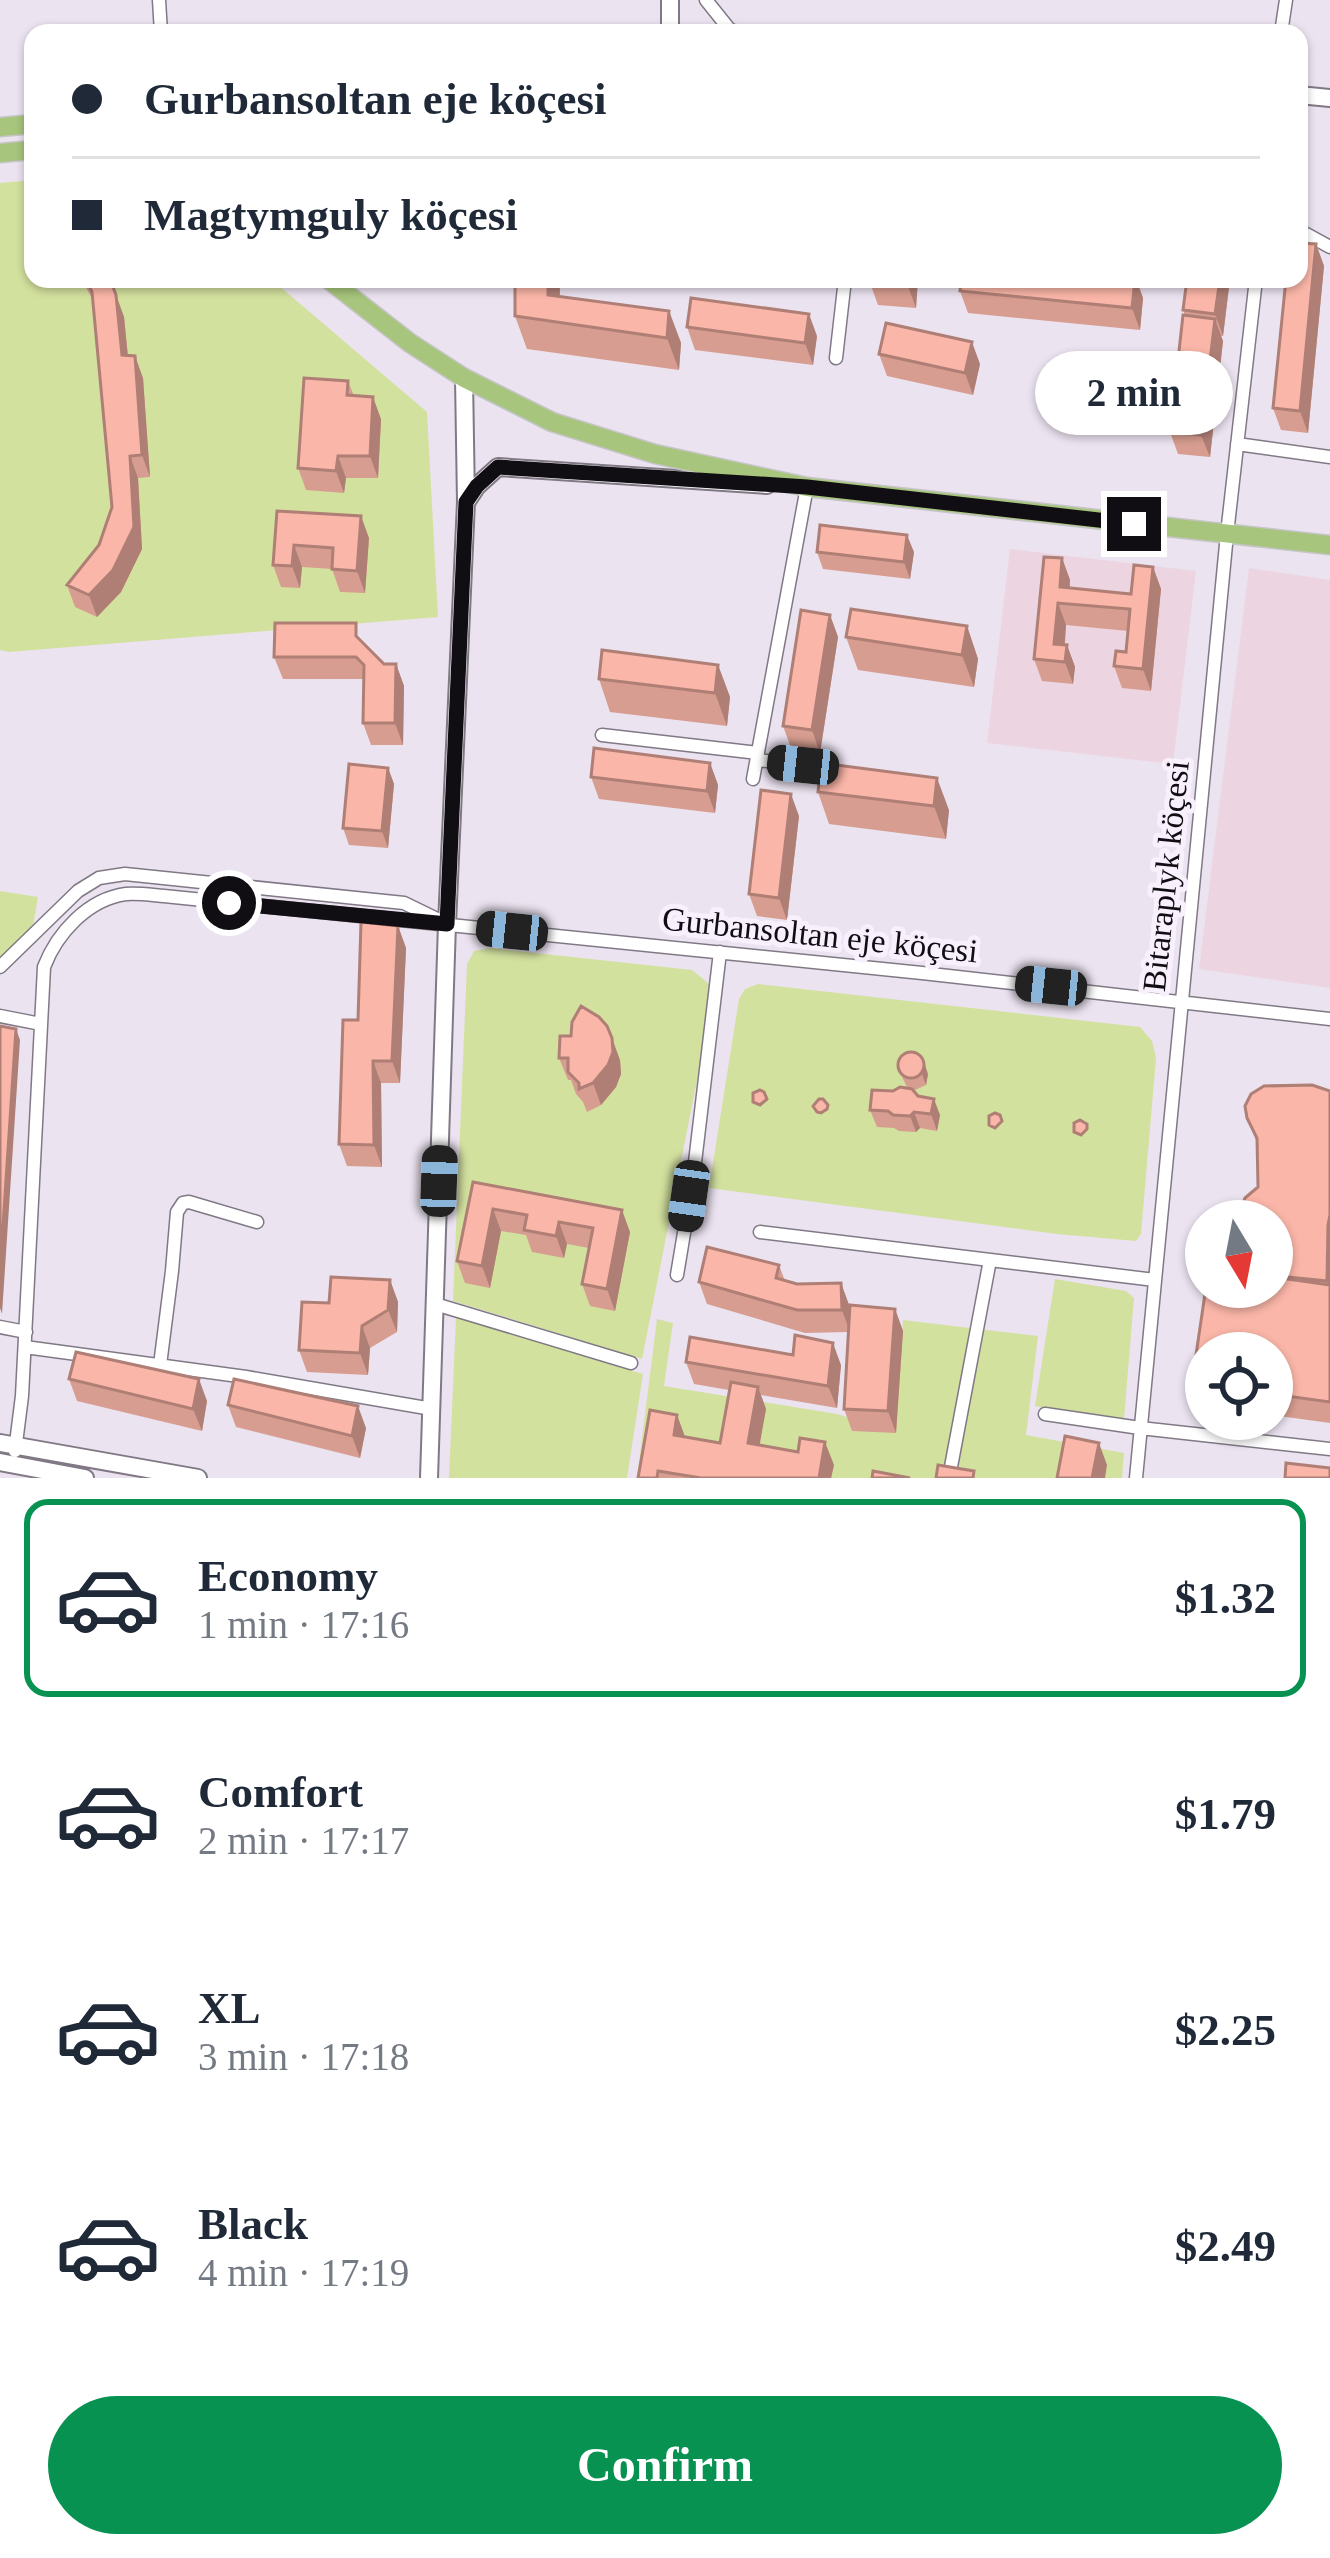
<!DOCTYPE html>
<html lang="en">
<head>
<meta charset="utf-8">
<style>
  body { margin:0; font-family:Georgia,serif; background:#f6f6f7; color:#1f2937; height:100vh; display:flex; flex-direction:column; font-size:45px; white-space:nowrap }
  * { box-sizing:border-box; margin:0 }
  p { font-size:39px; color:#747a83 }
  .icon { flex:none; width:66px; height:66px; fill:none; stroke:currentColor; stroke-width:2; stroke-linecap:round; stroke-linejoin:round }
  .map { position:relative; height:1478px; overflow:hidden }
  .sheet { display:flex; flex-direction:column; background:#fff; flex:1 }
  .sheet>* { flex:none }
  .guide { position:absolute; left:24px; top:24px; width:1284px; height:264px; border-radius:24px; box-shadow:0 3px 9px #0004; display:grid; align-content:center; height:264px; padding:0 48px; background:#fff }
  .needle { width:78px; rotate:170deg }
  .tools { position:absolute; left:1185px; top:1200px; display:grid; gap:24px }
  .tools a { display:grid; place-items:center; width:108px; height:108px; border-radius:50%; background:#fff; box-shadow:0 3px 9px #0004; font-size:60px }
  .end { position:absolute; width:54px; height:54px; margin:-27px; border:15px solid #110e13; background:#fff; box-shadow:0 0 0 6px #fff }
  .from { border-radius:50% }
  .bubble { position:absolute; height:84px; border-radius:42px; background:#fff; box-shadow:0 3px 9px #0004; font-size:39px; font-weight:600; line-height:84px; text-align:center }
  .car { position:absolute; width:36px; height:72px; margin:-36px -18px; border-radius:15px; box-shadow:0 0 9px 3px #0007; background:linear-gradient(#222 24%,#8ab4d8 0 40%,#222 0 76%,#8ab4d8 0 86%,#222 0) }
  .guide b { display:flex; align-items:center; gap:42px; height:114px; font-size:45px }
  .guide b+b { border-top:3px solid #e0e1e3 }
  .guide i { width:30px; height:30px; background:#1f2937 }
  ul { padding:21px 0 0; list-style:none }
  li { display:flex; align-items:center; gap:36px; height:198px; margin:0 24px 18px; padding:0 24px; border:6px solid transparent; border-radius:24px }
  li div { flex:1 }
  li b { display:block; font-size:45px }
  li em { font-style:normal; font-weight:600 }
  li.active { border-color:#079251 }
  li>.icon { width:108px; height:108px; stroke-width:1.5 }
  .cta { display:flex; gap:24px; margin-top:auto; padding:24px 48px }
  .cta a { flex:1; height:138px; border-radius:72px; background:#079251; color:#fff; font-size:48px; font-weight:600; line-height:138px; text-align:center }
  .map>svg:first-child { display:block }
</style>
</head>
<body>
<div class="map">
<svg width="1330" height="1478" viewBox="0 0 1330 1478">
  <rect width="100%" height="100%" fill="#ebe3f0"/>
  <path fill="#ecd5e1" d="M 1010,549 L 1196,571 L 1173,764 L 987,743 Z
    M 1249,568 L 1330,580 L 1330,988 L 1199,969 Z"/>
  <path fill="#d3e19f" d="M 33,180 L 33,279 L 271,279 L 427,412 L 438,617 L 9,652 L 0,650 L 0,183 Z
    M 0,891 L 38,897 L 31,938 L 0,967 Z
    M 490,948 L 692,970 L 707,982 L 714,994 L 642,1359 L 453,1301 L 467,964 L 474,951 Z
    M 758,984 L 1140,1027 L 1152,1041 L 1156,1058 L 1141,1234 L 1136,1241 L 1057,1234 L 709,1188 L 739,999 L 745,989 Z
    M 1055,1279 L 1126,1291 L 1134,1298 L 1124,1419 L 1115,1422 L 1035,1406 Z
    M 456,1317 L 643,1374 L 627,1478 L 449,1478 Z
    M 657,1319 L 673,1323 L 664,1386 L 837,1414 L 895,1432 L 903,1320 L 1038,1336 L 1026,1435 L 1124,1453 L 1122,1478 L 637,1478 Z"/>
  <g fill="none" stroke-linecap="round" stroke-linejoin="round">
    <g stroke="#807985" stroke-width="15">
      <path id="street" d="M 159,0 L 161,33
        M 706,0 L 730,30 L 741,33
        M 1281,33 L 1286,0
        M 1299,230 L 1330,247
        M 836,358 L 845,279
        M 1237,444 L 1330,457
        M 602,735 L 758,753
        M 757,760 L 832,768
        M 753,779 L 807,487
        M 0,967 L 78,891 L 99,878 L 125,874 L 404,903 L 441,921
        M 0,1016 L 41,1024
        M 760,1232 L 1155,1280
        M 677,1275 L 693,1179 L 720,952
        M 435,1304 L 631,1363
        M 0,1327 L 26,1332
        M 25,1347 L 246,1377 L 432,1409
        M 160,1365 L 172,1271 L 177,1212 L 183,1203 L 189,1202 L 257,1222
        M 1045,1414 L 1140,1428 L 1330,1449
        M 15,1451 L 22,1396 L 44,967 C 57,933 88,899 126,894 C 138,893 152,895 164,896 L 922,973 L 1330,1019
        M 950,1472 L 990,1260
        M 1136,1478 L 1227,534 L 1256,279"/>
    </g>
    <g stroke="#807985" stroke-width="20">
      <path id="secondary" d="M 670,33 L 670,0
        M 1299,95 L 1330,98
        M 467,501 L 477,486 L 498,467 L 767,485
        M 0,1443 L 198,1478
        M 0,1462 L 85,1478
        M 429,1478 L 447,924 L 466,502 L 464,378"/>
    </g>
    <g stroke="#c6c5c6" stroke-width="21">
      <path id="primary" d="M 0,127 L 33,124
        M 0,153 L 33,150
        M 328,279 L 410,343 L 464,378 L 552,422 L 655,454 L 807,487 L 1330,545"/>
    </g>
    <use href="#street" stroke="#fff" stroke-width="12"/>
    <use href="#secondary" stroke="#fff" stroke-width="16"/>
    <use href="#primary" stroke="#a7c57c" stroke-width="18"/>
  </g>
  <path fill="#d79d90" d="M 1316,244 L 1324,266 L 1308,433 L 1281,430 L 1273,408 Z
    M 81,279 L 110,279 L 124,317 L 128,356 L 143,378 L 150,477 L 138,478 L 142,549 L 121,592 L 97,617 L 75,607 L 67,585 L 99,545 L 112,507 L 93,300 Z
    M 560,279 L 560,297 L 669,311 L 681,343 L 679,370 L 527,349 L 515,316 Z
    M 918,279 L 916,308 L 878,305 L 870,283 Z
    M 961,279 L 1137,279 L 1143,298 L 1140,330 L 968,313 L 960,291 Z
    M 1230,279 L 1223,336 L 1221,336 L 1223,341 L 1210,457 L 1178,454 L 1170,432 L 1185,316 L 1183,310 Z
    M 687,327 L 817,336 L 813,365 L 695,350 Z
    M 879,354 L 980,364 L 973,395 L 887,376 Z
    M 348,381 L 354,396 L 381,419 L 378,478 L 346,478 L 344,493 L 306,490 L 298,468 Z
    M 277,511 L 369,538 L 365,593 L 340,592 L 332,569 L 302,567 L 300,588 L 281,587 L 273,565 Z
    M 817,552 L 914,552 L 910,579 L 823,569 Z
    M 1062,558 L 1070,580 L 1070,588 L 1131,594 L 1153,567 L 1161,589 L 1151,691 L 1122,688 L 1114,666 L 1126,652 L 1128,631 L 1066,625 L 1065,644 L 1067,645 L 1075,667 L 1073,684 L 1042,681 L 1034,659 Z
    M 830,615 L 838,637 L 820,753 L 791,748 L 783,726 Z
    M 967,626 L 978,659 L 974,687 L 858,670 L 846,637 Z
    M 364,643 L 384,664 L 396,664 L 404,686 L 403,745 L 371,745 L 363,723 L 364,679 L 283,679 L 274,657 Z
    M 718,665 L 730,697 L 727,726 L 610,712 L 599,679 Z
    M 710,763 L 718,785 L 715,813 L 599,799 L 591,777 Z
    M 821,763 L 949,810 L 946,839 L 829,824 L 818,792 Z
    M 388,768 L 394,784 L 388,848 L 349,845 L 343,828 Z
    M 799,816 L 787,920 L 757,916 L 749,894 Z
    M 398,926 L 406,948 L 400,1083 L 381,1083 L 382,1167 L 347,1166 L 339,1144 L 358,1020 Z
    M 559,1058 L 620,1060 L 621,1074 L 616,1087 L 601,1105 L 587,1112 L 583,1102 L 576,1094 L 571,1080 L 568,1080 Z
    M 898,1069 L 928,1074 L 926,1085 L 915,1090 L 907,1087 Z
    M 1312,1085 L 1330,1091 L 1330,1423 L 1272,1415 L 1272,1353 L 1206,1353 L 1206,1405 L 1200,1404 L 1192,1382 L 1206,1287 L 1272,1287 L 1272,1221 L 1243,1221 L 1241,1209 L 1245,1198 L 1258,1187 L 1257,1143 L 1247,1118 L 1245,1106 L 1251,1094 L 1264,1086 Z
    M 918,1096 L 940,1115 L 937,1131 L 920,1128 L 916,1132 L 899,1131 L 894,1128 L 877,1127 L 870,1110 Z
    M 473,1182 L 630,1232 L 615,1311 L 590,1306 L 582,1284 L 589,1248 L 567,1244 L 564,1258 L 532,1252 L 526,1235 L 501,1231 L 490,1288 L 465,1283 L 457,1261 Z
    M 779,1265 L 785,1281 L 797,1284 L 841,1283 L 849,1305 L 895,1309 L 903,1331 L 896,1433 L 852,1431 L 844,1409 L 848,1332 L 805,1333 L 707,1304 L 699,1282 Z
    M 390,1280 L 398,1302 L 397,1332 L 370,1348 L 368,1375 L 307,1372 L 299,1350 L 329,1303 Z
    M 793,1355 L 841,1365 L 837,1408 L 761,1395 L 766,1409 L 759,1445 L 834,1465 L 831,1478 L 638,1478 L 677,1415 L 685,1437 L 720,1443 L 729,1390 L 694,1384 L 686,1362 Z
    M 69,1379 L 207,1401 L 202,1431 L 77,1401 Z
    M 228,1405 L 366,1428 L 360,1458 L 236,1427 Z"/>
  <path fill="#af7f76" d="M 1316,244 L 1324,266 L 1308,433 L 1300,411 Z
    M 548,279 L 560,279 L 559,323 L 548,295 Z
    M 908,279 L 918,279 L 916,308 L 908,286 Z
    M 1135,279 L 1143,298 L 1140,330 L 1132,308 Z
    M 1220,279 L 1230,279 L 1223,336 L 1215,314 Z
    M 116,295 L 124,317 L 130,378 L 122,355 Z
    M 669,311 L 681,343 L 679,370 L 667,338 Z
    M 809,314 L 817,336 L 813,365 L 805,343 Z
    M 1215,319 L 1223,341 L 1210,457 L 1201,435 Z
    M 972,342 L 980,364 L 973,395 L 965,373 Z
    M 135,356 L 143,378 L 150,477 L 142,455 Z
    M 373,397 L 381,419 L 378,478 L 370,456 Z
    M 130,456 L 138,478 L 142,549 L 121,592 L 97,617 L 89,595 Z
    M 338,456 L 346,478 L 344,493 L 336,471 Z
    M 361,516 L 369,538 L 365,593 L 357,571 Z
    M 907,535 L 914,552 L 910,579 L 904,562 Z
    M 294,545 L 302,567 L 300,588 L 292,566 Z
    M 1062,558 L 1070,580 L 1068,604 L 1060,587 Z
    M 1153,567 L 1161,589 L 1151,691 L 1143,669 Z
    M 1058,603 L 1066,625 L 1063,662 L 1054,644 Z
    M 830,615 L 838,637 L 820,753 L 812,730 Z
    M 967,626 L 978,659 L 974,687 L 962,655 Z
    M 1067,645 L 1075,667 L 1073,684 L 1065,662 Z
    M 396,664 L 404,686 L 403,745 L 395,723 Z
    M 718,665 L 730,697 L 727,726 L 715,693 Z
    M 710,763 L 718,785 L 715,813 L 707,791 Z
    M 388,768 L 394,784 L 388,848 L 382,831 Z
    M 937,778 L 949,810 L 946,839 L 934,806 Z
    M 791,794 L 799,816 L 787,920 L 779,898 Z
    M 398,926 L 406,948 L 400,1083 L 392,1061 Z
    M 16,1029 L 20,1040 L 2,1314 L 0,1308 L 0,1271 Z
    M 612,1038 L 620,1060 L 621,1074 L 616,1087 L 601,1105 L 593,1083 Z
    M 373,1061 L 381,1083 L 382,1167 L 374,1145 Z
    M 924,1062 L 928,1074 L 926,1085 L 922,1074 Z
    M 934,1099 L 940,1115 L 937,1131 L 931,1114 Z
    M 914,1112 L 920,1128 L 916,1132 L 910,1116 Z
    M 493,1209 L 501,1231 L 490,1288 L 482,1266 Z
    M 622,1210 L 630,1232 L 615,1311 L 607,1289 Z
    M 1330,1215 L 1330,1288 L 1327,1281 L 1328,1225 Z
    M 559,1222 L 567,1244 L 564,1258 L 556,1236 Z
    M 390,1280 L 398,1302 L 397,1332 L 388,1310 Z
    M 841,1283 L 849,1305 L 850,1332 L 842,1310 Z
    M 895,1309 L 903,1331 L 896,1433 L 888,1411 Z
    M 362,1326 L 370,1348 L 368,1375 L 360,1353 Z
    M 833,1343 L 841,1365 L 837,1408 L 828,1386 Z
    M 199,1379 L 207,1401 L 202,1431 L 193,1409 Z
    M 758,1387 L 766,1409 L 756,1465 L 748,1443 Z
    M 358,1406 L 366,1428 L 360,1458 L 352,1436 Z
    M 677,1415 L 685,1437 L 674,1435 Z
    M 825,1442 L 834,1465 L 831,1478 L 819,1478 Z
    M 1099,1443 L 1107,1465 L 1105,1478 L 1092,1478 Z"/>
  <path fill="#fab6a8" stroke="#af7f76" stroke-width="3" d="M 1299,243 L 1316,244 L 1300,411 L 1273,408 L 1286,279 L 1299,279 Z
    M 86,279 L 110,279 L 116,295 L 122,355 L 135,356 L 142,455 L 130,456 L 134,527 L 113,570 L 89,595 L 67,585 L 99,545 L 112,507 L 92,292 Z
    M 515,279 L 548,279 L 548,295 L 669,311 L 667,338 L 515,316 Z
    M 870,279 L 908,279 L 908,286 L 870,283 Z
    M 961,279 L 1135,279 L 1132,308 L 960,291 Z
    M 1187,279 L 1220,279 L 1215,314 L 1183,310 Z
    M 691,298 L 809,314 L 805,343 L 687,327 Z
    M 1183,315 L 1215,319 L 1201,435 L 1170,432 Z
    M 886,323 L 972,342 L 965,373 L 879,354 Z
    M 304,378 L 348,381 L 347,395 L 373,397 L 370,456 L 338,456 L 336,471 L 298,468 Z
    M 277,511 L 361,516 L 357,571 L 332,569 L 333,548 L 294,545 L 292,566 L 273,565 Z
    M 820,525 L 907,535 L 904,562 L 817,552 Z
    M 1044,557 L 1062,558 L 1060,587 L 1131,594 L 1134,565 L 1153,567 L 1143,669 L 1114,666 L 1116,651 L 1126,652 L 1130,609 L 1058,603 L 1054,644 L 1067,645 L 1065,662 L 1034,659 Z
    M 851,609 L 967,626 L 962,655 L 846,637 Z
    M 801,610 L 830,615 L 812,730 L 783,726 Z
    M 275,623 L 356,623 L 356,636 L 384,664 L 396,664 L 395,723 L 363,723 L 364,665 L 356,657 L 274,657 Z
    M 602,650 L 718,665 L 715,693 L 599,679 Z
    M 594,748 L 710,763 L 707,791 L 591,777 Z
    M 821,763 L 937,778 L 934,806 L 818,792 Z
    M 349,764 L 388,768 L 382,831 L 343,828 Z
    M 761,790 L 791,794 L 779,898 L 749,894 Z
    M 361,922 L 398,926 L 392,1061 L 373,1061 L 374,1145 L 339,1144 L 343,1020 L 358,1020 Z
    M 581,1006 L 599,1017 L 607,1026 L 612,1038 L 613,1052 L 608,1065 L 593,1083 L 579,1089 L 579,1083 L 568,1072 L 568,1058 L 559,1058 L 560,1036 L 571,1036 L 572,1022 Z
    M 0,1026 L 16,1029 L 0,1271 Z
    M898 1065a13 13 0 1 1 26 0a13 13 0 1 1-26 0Z
    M 1312,1085 L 1330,1091 L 1330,1215 L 1328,1225 L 1327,1281 L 1289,1277 L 1288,1279 L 1330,1285 L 1330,1402 L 1272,1394 L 1272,1353 L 1206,1353 L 1206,1384 L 1192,1382 L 1206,1287 L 1272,1287 L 1272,1221 L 1244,1221 L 1241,1209 L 1245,1198 L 1258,1187 L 1257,1138 L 1247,1118 L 1245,1106 L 1251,1094 L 1264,1086 Z
    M 900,1087 L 912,1089 L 918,1096 L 934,1099 L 931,1114 L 914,1112 L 910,1116 L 893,1115 L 888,1111 L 870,1110 L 872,1090 L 893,1091 Z
    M 760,1090 L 764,1092 L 767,1099 L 760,1105 L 753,1102 L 753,1093 Z
    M 819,1099 L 823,1099 L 828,1105 L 827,1109 L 821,1113 L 817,1112 L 813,1106 Z
    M 995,1113 L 1000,1115 L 1002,1121 L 995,1128 L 989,1125 L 989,1116 Z
    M 1080,1120 L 1087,1124 L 1087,1129 L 1081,1135 L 1074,1132 L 1074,1123 Z
    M 473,1182 L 622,1210 L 607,1289 L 582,1284 L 593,1228 L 559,1222 L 556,1236 L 524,1230 L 527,1215 L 493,1209 L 482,1266 L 457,1261 Z
    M 707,1247 L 779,1265 L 776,1278 L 797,1284 L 841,1283 L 842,1310 L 797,1310 L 699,1282 Z
    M 331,1277 L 390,1280 L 388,1310 L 362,1326 L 360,1353 L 299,1350 L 302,1302 L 329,1303 Z
    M 850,1305 L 895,1309 L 888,1411 L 844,1409 Z
    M 795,1335 L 833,1343 L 828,1386 L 686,1362 L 690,1337 L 793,1355 Z
    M 76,1352 L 199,1379 L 193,1409 L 69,1379 Z
    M 234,1379 L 358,1406 L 352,1436 L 228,1405 Z
    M 731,1382 L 758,1387 L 748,1443 L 798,1452 L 800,1438 L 825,1442 L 819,1478 L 701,1478 L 658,1471 L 657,1478 L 638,1478 L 650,1410 L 677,1415 L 674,1435 L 720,1443 Z
    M 1065,1436 L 1099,1443 L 1092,1478 L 1057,1478 Z
    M 1286,1463 L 1330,1468 L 1330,1478 L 1285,1478 Z
    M 938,1465 L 974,1471 L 973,1478 L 936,1478 Z
    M 873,1471 L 910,1478 L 872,1478 Z"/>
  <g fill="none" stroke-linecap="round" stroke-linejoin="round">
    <path stroke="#110e13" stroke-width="15" d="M 229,903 L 447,924 L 466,502 L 477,486 L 498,467 L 807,487 L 1134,524"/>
  </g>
  <g text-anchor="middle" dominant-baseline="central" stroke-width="10" stroke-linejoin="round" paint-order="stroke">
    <g font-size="33" fill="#110e13" stroke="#f8f0fd">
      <text transform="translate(1166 876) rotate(-84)">Bitaraplyk köçesi</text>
      <text transform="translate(820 935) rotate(6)">Gurbansoltan eje köçesi</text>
    </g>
  </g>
</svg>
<div class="tools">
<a><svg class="needle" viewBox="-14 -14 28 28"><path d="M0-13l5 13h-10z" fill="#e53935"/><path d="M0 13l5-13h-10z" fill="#747a83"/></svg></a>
<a><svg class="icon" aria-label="locate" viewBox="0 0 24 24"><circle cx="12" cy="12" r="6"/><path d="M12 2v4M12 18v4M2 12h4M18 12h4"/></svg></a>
</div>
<i class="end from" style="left:229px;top:903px"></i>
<i class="end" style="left:1134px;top:524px"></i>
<div class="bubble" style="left:1035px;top:351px;width:198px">2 min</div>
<i class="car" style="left:803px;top:765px;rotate:276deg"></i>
<i class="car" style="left:512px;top:931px;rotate:276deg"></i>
<i class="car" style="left:1051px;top:986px;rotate:276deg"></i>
<i class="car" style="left:439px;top:1181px;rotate:2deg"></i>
<i class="car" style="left:689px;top:1196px;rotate:188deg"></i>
<div class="guide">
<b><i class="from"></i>Gurbansoltan eje köçesi</b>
<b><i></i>Magtymguly köçesi</b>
</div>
</div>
<section class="sheet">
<ul>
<li class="active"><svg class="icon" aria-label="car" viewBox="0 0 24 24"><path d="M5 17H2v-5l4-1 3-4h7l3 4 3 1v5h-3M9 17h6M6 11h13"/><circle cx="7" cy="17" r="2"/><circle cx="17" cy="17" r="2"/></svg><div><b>Economy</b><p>1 min · 17:16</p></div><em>$1.32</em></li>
<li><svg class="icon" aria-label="car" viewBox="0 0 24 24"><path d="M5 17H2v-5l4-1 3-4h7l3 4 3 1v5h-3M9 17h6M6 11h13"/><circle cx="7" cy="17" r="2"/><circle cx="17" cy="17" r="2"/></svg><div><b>Comfort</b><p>2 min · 17:17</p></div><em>$1.79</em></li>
<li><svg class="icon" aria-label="car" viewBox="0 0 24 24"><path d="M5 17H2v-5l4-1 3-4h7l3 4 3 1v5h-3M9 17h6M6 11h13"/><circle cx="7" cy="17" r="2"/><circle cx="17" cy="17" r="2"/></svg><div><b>XL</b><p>3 min · 17:18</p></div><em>$2.25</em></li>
<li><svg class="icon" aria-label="car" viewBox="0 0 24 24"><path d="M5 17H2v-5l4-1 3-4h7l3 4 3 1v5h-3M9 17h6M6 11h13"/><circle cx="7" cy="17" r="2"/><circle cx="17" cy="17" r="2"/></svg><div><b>Black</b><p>4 min · 17:19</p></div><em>$2.49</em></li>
</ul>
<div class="cta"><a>Confirm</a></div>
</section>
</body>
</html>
